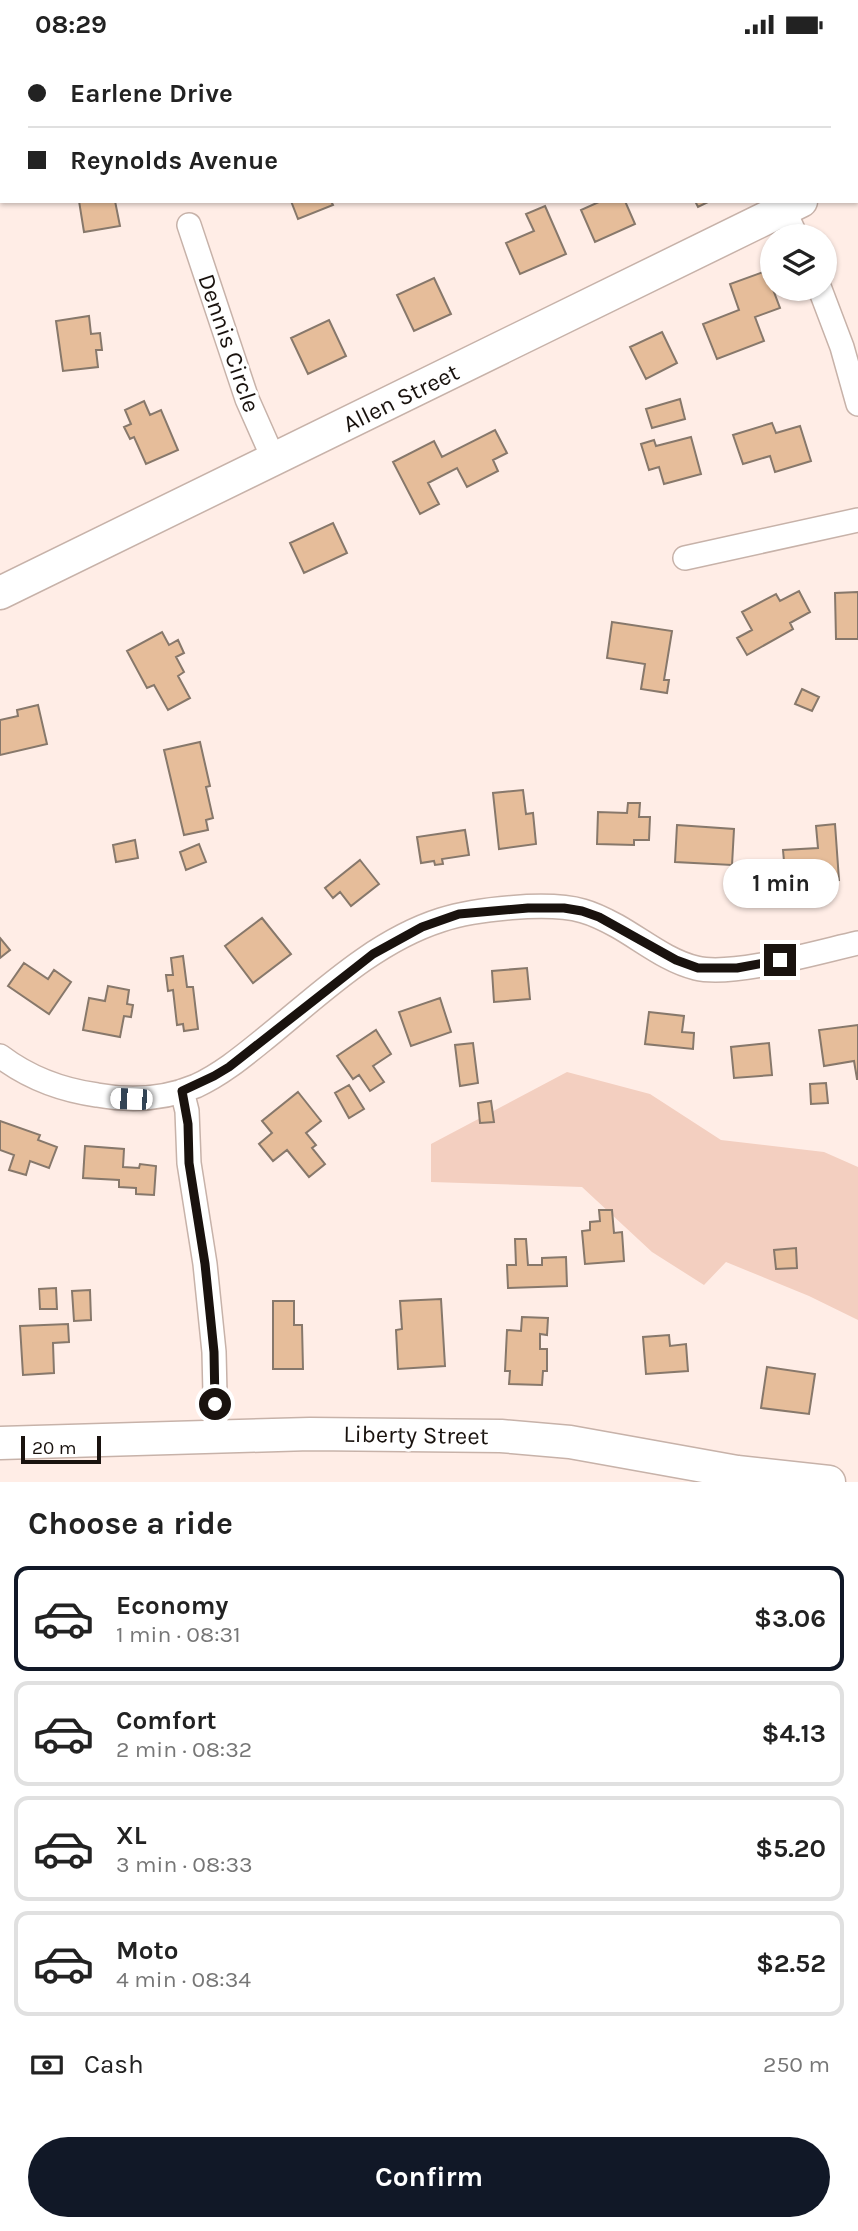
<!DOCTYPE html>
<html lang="en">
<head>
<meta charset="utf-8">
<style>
  body { margin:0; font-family:Karla,sans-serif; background:#f2f2f2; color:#222; height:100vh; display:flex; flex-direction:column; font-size:26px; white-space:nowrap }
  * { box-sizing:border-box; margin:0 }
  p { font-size:23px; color:#767676 }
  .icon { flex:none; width:38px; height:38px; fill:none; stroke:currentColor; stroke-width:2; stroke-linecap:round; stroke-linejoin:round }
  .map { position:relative; height:1433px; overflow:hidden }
  .details { display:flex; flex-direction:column; background:#fff; flex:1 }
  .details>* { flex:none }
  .banner { position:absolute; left:0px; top:0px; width:859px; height:154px; box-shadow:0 2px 5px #0004; display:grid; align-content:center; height:154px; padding:0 28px; background:#fff }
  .fabs { position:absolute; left:760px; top:175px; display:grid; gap:14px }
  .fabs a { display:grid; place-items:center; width:77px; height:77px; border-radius:50%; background:#fff; box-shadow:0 2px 5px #0004; font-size:35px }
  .scale { position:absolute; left:21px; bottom:18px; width:80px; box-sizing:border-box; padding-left:7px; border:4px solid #19120e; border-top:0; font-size:19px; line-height:24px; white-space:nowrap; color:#19120e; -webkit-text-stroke:5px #fff; paint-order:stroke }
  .end { position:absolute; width:32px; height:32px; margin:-16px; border:9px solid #19120e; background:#fff; box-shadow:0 0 0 4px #fff }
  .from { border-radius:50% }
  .bubble { position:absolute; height:49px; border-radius:24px; background:#fff; box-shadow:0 2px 5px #0004; font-size:23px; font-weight:700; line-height:49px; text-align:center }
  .car { position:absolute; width:21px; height:42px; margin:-21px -10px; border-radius:9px; box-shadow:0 0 5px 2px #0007; background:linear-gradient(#fff 24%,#345 0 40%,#fff 0 76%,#345 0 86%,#fff 0) }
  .banner b { display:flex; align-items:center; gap:24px; height:66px; font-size:26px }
  .banner b+b { border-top:2px solid #e0e0e0 }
  .banner i { width:18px; height:18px; background:#222 }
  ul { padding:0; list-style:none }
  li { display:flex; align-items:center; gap:21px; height:105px; margin:0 14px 10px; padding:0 14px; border:4px solid #e0e0e0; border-radius:14px }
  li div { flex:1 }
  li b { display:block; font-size:26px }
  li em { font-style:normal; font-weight:700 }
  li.current { border-color:#111827 }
  li>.icon { width:63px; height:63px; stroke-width:1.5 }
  h2 { padding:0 28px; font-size:32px; line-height:84px }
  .pay { display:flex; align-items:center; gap:18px; height:77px; padding:0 28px; font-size:26px }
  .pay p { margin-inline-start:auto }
  .button { display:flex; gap:14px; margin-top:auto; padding:14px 28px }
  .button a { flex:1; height:80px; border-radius:42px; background:#111827; color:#fff; font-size:28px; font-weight:700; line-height:80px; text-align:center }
  .status { display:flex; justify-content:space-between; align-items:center; height:49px; padding:0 35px; background:#fff; direction:ltr }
  .status svg { height:19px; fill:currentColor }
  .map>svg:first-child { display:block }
</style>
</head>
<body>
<div class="status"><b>08:29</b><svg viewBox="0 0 49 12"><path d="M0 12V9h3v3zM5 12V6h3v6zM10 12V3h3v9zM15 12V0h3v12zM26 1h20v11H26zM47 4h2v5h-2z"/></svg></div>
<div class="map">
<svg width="858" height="1433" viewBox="0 0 858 1433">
  <rect width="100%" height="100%" fill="#ffede6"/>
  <path fill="#f3cfc0" d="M 1,0 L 471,0 L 62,2 Z
    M 567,1023 L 650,1045 L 721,1091 L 824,1103 L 858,1118 L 858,1271 L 809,1247 L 726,1213 L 704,1236 L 652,1203 L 582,1138 L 431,1133 L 431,1095 Z"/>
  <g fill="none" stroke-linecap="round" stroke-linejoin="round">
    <path stroke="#7e9ec4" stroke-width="8" d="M 592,2 L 595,0
      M 0,17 L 2,17"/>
  </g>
  <path fill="#e6bd9a" stroke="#87786b" stroke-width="2" d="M 79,152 L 115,152 L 120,177 L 84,183 Z
    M 291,152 L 331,152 L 333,156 L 298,170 Z
    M 601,152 L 625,152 L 635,175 L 595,193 L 581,161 Z
    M 695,152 L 710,152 L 698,158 Z
    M 545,157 L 566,205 L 520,225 L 506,194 L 534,182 L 526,165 Z
    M 766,222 L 780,259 L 755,268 L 764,292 L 717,310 L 703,275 L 739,261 L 730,235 Z
    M 434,229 L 451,265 L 414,282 L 397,246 Z
    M 89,267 L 91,285 L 100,284 L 102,301 L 96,301 L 98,318 L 63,322 L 56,272 Z
    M 329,271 L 346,307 L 308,325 L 291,289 Z
    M 662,283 L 677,314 L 646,330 L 630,298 Z
    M 680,350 L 685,370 L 652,379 L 646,360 Z
    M 144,352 L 150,366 L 161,361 L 178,401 L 146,415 L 134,388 L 130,390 L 124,378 L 131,375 L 125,361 Z
    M 772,374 L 776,384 L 800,377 L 811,412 L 775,423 L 770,407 L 743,415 L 733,386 Z
    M 495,381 L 507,404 L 493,411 L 498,422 L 467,438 L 457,419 L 428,434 L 439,455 L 420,465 L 393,413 L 434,392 L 442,408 Z
    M 691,388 L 701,425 L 664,435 L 659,418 L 649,421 L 641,395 L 654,391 L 656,397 Z
    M 333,474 L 347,504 L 304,524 L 290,494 Z
    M 799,542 L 810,563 L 790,574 L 793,580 L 747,606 L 737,589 L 752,581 L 742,563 L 776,545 L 780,552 Z
    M 858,543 L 858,590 L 836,590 L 835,544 Z
    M 612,573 L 672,582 L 664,631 L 669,631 L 667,644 L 641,640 L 645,615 L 607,609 Z
    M 162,583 L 169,596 L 178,591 L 184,604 L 176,608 L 184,623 L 178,627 L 190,649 L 168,661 L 154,636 L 147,639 L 127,602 Z
    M 802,640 L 819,648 L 812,662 L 795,655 Z
    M 38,656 L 47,695 L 0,706 L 0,671 L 18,667 L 17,661 Z
    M 200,693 L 210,737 L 206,738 L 213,769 L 206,771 L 208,781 L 184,786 L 164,701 Z
    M 523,741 L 526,765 L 533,764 L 536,795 L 499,800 L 493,744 Z
    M 628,754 L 640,754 L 639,768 L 650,768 L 649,791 L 634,791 L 634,796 L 597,795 L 598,763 L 627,764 Z
    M 835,775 L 839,831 L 786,835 L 783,801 L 818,799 L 816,777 Z
    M 677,776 L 734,780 L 732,816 L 675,813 Z
    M 465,781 L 469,806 L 442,810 L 443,815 L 435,816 L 434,812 L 421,814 L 417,788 Z
    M 135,791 L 138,809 L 116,813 L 113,796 Z
    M 199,795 L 206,813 L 186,821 L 180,803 Z
    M 360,811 L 379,835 L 351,857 L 340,843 L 333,849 L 325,839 Z
    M 262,869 L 291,905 L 253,934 L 225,897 Z
    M 0,889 L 10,901 L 0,909 Z
    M 183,907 L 187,938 L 193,938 L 198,980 L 184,982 L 183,975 L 177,976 L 173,941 L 168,942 L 166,926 L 173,926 L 171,909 Z
    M 24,914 L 48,930 L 54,921 L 71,933 L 49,965 L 8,937 Z
    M 527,919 L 530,950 L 494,953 L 492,922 Z
    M 108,937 L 129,941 L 127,955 L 133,956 L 131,968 L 124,967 L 120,988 L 83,981 L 89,949 L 105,952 Z
    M 440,949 L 451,983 L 411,997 L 399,963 Z
    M 649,963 L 684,967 L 682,983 L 694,984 L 693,1000 L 645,995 Z
    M 858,976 L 858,1030 L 857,1030 L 854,1012 L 824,1017 L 819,981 Z
    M 376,981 L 391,1005 L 373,1017 L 384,1033 L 370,1042 L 359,1026 L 353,1030 L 337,1007 Z
    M 473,994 L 478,1034 L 460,1037 L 455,996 Z
    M 769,994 L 772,1026 L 734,1029 L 731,998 Z
    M 826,1034 L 828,1054 L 811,1055 L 810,1035 Z
    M 349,1036 L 364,1060 L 349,1069 L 335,1044 Z
    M 298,1043 L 321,1072 L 306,1084 L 316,1096 L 312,1099 L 325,1115 L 309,1128 L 287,1101 L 273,1112 L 259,1095 L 272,1084 L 262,1072 Z
    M 491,1052 L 494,1073 L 480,1074 L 478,1054 Z
    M 0,1072 L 40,1086 L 38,1091 L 57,1098 L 49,1119 L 30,1112 L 26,1126 L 9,1121 L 14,1106 L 0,1101 Z
    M 85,1097 L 124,1100 L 123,1118 L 139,1119 L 140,1115 L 156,1117 L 154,1146 L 136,1145 L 136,1139 L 119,1138 L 119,1131 L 83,1129 Z
    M 599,1161 L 612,1161 L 614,1184 L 622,1183 L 624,1212 L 585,1215 L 582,1182 L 590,1181 L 590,1173 L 600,1172 Z
    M 515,1190 L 526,1190 L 528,1216 L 542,1216 L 542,1209 L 566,1208 L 567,1237 L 508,1239 L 507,1216 L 516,1216 Z
    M 796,1199 L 797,1219 L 776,1220 L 774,1201 Z
    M 56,1239 L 57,1260 L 40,1260 L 39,1240 Z
    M 90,1241 L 91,1271 L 74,1272 L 72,1242 Z
    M 441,1250 L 445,1317 L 398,1320 L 396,1281 L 402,1280 L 400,1252 Z
    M 273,1252 L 294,1252 L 294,1276 L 302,1276 L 303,1320 L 273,1320 Z
    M 522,1268 L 548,1269 L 547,1286 L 540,1285 L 540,1300 L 547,1300 L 547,1322 L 543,1322 L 542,1336 L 509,1335 L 510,1322 L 505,1322 L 507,1281 L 521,1282 Z
    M 68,1275 L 69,1293 L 53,1294 L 54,1324 L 23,1326 L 20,1277 Z
    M 669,1286 L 670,1297 L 686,1295 L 688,1322 L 646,1325 L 643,1288 Z
    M 767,1318 L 815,1325 L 809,1365 L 761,1359 Z"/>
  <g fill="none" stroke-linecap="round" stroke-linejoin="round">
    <g stroke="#c7b2a9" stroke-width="26">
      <path id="street" d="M 784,161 L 796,187
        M 189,176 L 247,350 L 274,411
        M 820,240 L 842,298 L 858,355
        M 685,509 L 858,471
        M 0,1007 C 29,1029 61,1041 97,1046 C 130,1052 165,1050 196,1037 C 220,1026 241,1009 262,992 C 317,948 372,893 441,871 C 475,860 548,852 583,862 C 594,865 606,871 617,877 C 642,891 667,912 696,919 C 733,928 818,903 858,894
        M 182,1042 L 187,1062 L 189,1114 L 205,1215 L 214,1303 L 216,1387"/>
    </g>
    <g stroke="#c7b2a9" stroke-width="35">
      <path id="secondary" d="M 0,544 L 801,152
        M 0,1394 L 310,1385 L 501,1387 L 570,1393 L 737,1423 L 829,1433"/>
    </g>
    <use href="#street" stroke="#fff" stroke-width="23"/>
    <use href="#secondary" stroke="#fff" stroke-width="32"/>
  </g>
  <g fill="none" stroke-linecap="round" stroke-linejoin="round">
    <path stroke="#19120e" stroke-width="9" d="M 215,1355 L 214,1303 L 205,1215 L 189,1114 L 188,1075 L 182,1042 L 214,1027 L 229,1018 L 373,905 L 422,878 L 459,865 L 528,859 L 564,859 L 582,862 L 599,868 L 676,911 L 698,919 L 737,919 L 780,911"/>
  </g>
  <g text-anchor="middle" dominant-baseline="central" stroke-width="6" stroke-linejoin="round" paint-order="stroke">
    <g font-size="24" fill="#19120e" stroke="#fff">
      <text transform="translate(229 294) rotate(71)">Dennis Circle</text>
      <text transform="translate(401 349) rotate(-26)">Allen Street</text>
      <text transform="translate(416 1386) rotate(1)">Liberty Street</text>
    </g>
  </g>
</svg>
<div class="fabs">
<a><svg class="icon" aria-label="layers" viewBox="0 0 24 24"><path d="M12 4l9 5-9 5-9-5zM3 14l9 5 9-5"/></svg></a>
</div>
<div class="scale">20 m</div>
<i class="end from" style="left:215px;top:1355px"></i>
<i class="end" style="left:780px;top:911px"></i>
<div class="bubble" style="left:723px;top:810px;width:116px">1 min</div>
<i class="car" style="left:131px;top:1050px;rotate:272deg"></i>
<div class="banner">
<b><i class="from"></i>Earlene Drive</b>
<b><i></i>Reynolds Avenue</b>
</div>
</div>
<section class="details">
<h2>Choose a ride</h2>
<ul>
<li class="current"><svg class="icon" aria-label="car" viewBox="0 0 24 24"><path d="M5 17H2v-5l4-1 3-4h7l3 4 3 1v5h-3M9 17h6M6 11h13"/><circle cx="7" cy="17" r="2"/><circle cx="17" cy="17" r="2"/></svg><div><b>Economy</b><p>1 min · 08:31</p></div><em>$3.06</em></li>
<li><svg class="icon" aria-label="car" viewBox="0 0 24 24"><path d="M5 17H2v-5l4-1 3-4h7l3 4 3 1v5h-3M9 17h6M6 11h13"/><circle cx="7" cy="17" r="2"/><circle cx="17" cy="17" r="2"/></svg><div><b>Comfort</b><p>2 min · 08:32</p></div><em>$4.13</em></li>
<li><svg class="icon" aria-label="car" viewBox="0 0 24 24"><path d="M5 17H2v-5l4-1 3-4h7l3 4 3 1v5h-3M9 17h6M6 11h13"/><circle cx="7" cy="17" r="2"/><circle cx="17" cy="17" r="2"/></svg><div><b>XL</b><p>3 min · 08:33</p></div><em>$5.20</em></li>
<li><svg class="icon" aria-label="car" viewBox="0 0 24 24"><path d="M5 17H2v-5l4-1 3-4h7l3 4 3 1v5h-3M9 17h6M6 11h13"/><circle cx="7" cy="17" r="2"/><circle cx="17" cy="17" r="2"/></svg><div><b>Moto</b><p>4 min · 08:34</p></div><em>$2.52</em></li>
</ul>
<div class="pay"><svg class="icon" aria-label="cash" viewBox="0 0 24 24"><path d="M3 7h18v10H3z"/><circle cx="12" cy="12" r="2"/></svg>Cash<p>250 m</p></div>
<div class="button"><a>Confirm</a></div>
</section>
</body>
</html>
